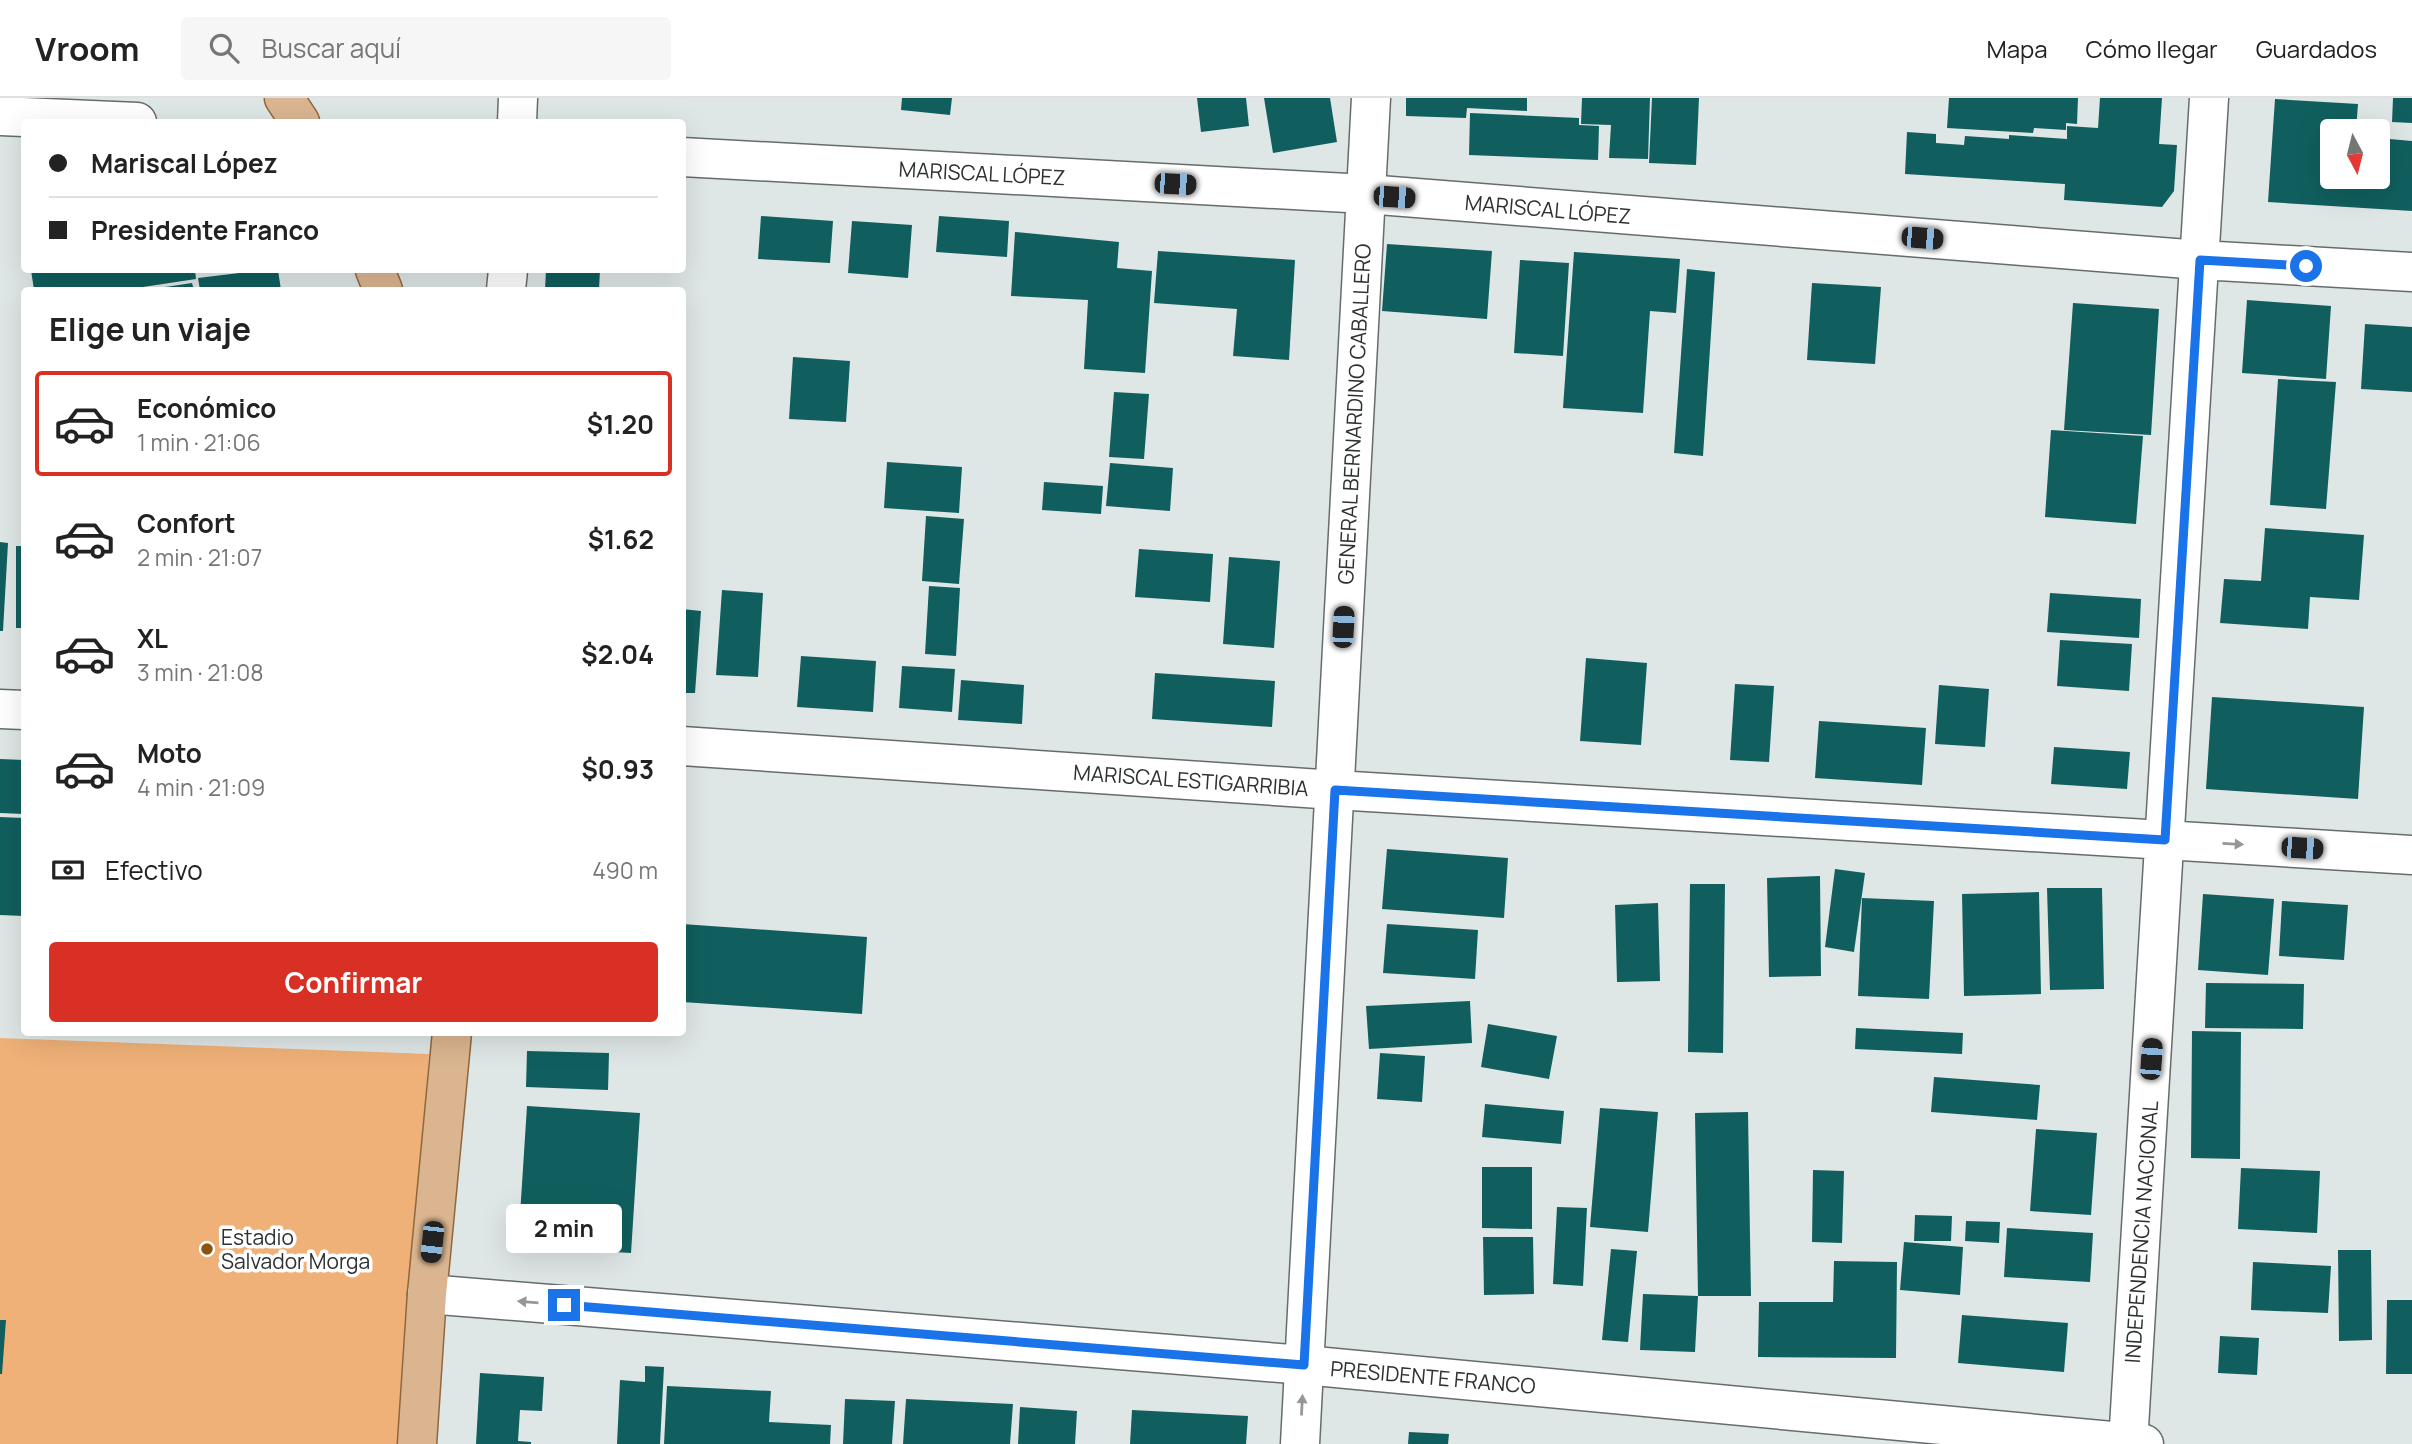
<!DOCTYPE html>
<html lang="es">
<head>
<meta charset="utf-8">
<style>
  body { margin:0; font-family:Manrope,sans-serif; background:#f6f6f6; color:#222; height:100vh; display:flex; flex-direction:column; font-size:26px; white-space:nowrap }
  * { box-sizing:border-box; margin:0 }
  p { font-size:23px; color:#767676 }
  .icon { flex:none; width:38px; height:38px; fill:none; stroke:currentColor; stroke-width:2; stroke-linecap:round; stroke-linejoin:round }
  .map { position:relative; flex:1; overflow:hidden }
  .panel { position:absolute; left:21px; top:189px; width:665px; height:749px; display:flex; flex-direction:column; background:#fff; border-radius:7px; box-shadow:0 7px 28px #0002 }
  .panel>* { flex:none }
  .guide { position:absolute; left:21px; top:21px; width:665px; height:154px; border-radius:7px; box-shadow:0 7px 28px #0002; display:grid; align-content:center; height:154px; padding:0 28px; background:#fff }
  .needle { width:46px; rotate:173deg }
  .buttons { position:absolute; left:2320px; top:21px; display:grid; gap:14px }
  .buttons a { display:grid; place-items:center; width:70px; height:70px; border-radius:7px; background:#fff; box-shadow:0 7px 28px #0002; font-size:35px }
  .end { position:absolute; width:32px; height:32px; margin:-16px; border:9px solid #1a73e8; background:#fff; box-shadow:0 0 0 4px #fff }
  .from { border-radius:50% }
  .bubble { position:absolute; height:49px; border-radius:7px; background:#fff; box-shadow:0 7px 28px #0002; font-size:23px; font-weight:700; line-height:49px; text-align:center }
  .car { position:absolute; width:21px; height:42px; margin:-21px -10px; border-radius:9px; box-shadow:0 0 5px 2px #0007; background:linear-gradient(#222 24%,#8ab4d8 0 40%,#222 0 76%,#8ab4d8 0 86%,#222 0) }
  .guide b { display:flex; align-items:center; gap:24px; height:66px; font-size:26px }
  .guide b+b { border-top:2px solid #e0e0e0 }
  .guide i { width:18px; height:18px; background:#222 }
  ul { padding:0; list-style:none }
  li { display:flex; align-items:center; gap:21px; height:105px; margin:0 14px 10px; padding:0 14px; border:4px solid transparent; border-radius:7px }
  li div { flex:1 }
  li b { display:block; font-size:26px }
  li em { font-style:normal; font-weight:700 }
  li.active { border-color:#d93025 }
  li>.icon { width:63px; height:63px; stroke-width:1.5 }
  h2 { padding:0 28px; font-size:32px; line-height:84px }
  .pay { display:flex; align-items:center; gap:18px; height:77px; padding:0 28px; font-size:26px }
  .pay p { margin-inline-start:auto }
  .action { display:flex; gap:14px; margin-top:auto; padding:14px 28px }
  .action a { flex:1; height:80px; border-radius:7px; background:#d93025; color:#fff; font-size:28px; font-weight:700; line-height:80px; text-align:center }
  header { display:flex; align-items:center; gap:42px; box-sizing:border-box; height:98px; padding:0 35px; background:#fff; border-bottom:2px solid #e0e0e0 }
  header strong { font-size:33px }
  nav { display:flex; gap:38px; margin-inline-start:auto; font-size:24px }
  .search { width:490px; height:63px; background:#f6f6f6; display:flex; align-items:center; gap:18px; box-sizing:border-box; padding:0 24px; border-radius:7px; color:#767676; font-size:26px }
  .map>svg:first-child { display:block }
</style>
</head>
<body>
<header>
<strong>Vroom</strong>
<div class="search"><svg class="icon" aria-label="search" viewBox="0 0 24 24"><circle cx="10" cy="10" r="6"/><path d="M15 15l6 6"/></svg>Buscar aquí</div>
<nav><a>Mapa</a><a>Cómo llegar</a><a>Guardados</a></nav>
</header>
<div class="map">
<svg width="2412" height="1346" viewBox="0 0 2412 1346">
  <rect width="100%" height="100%" fill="#dfe6e6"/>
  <path fill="#f0b178" d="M 0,940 L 429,956 L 399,1346 L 0,1346 Z"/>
  <path fill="#105f5e" d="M 902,0 L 952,0 L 950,17 L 901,12 Z
    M 1197,0 L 1246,0 L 1249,28 L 1201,34 Z
    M 1264,0 L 1330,0 L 1337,44 L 1273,55 Z
    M 1406,0 L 1527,0 L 1527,13 L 1467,10 L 1466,20 L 1406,18 Z
    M 1582,0 L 1650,0 L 1648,61 L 1609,60 L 1611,27 L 1581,26 Z
    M 1652,0 L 1699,0 L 1696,67 L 1649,65 Z
    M 1949,0 L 2078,0 L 2077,26 L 2066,25 L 2066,32 L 2034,30 L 2033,35 L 1947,30 Z
    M 2100,0 L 2162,0 L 2159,46 L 2177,47 L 2174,93 L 2162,109 L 2064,102 L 2065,86 L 1905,76 L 1907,34 L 1936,36 L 1936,45 L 1964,47 L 1965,38 L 2009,41 L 2009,37 L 2067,41 L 2067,28 L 2098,30 Z
    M 2393,0 L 2412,0 L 2412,25 L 2392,24 Z
    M 2275,1 L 2358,6 L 2356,33 L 2333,33 L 2333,79 L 2378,79 L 2378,40 L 2412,43 L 2412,113 L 2268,104 Z
    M 1470,15 L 1579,20 L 1579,27 L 1599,28 L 1598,62 L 1469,57 Z
    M 761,118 L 833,123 L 830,165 L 758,161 Z
    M 939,118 L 1009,123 L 1007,159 L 936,154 Z
    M 852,123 L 912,127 L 908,180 L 848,175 Z
    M 1015,134 L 1119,144 L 1117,170 L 1152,173 L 1145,275 L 1084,271 L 1088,202 L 1011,198 Z
    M 1387,146 L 1492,153 L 1487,221 L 1382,213 Z
    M 1158,153 L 1295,162 L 1289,262 L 1233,258 L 1237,211 L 1154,205 Z
    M 1574,154 L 1680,161 L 1676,215 L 1650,213 L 1643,315 L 1563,310 Z
    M 1520,162 L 1569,165 L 1563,258 L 1514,255 Z
    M 1687,171 L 1715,174 L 1703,358 L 1674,355 Z
    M 31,172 L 195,172 L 196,181 L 123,192 L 34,192 Z
    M 264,172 L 278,172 L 281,192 L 200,192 L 198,180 Z
    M 546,172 L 600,172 L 599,192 L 545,192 Z
    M 192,185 L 194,192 L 152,192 L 152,191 Z
    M 1812,185 L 1881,189 L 1875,266 L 1807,262 Z
    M 2247,202 L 2331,208 L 2326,281 L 2242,275 Z
    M 2073,205 L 2159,211 L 2151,337 L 2064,332 Z
    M 2365,226 L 2412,229 L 2412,294 L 2361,291 Z
    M 793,259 L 850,263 L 846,324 L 789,321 Z
    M 2278,281 L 2336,284 L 2326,411 L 2270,407 Z
    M 1114,294 L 1149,296 L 1144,361 L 1109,359 Z
    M 2051,332 L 2143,338 L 2136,426 L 2045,419 Z
    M 887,364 L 962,369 L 959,415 L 884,410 Z
    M 1110,365 L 1173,370 L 1170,413 L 1106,408 Z
    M 1044,384 L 1103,388 L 1101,416 L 1042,412 Z
    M 926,418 L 964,421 L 959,486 L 922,483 Z
    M 2265,430 L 2364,437 L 2359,502 L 2310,499 L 2308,531 L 2220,525 L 2224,481 L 2261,483 Z
    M 0,444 L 8,445 L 3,533 L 0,533 Z
    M 16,448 L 24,448 L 24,530 L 16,530 Z
    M 1139,451 L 1213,456 L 1210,504 L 1135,499 Z
    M 1229,459 L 1280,463 L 1274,550 L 1223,546 Z
    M 929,488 L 960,490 L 956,558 L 925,556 Z
    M 722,492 L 763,495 L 758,579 L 716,577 Z
    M 2050,495 L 2141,501 L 2139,540 L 2047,534 Z
    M 682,511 L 701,513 L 695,595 L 682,595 Z
    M 2060,542 L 2132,546 L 2129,593 L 2057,588 Z
    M 801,558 L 876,563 L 873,614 L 797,609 Z
    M 1586,560 L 1647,565 L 1641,647 L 1580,643 Z
    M 902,568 L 955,571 L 952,614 L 899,610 Z
    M 1155,575 L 1275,583 L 1272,629 L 1152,621 Z
    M 961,582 L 1024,587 L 1022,626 L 958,622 Z
    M 1735,586 L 1774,588 L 1769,664 L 1730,662 Z
    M 1939,587 L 1989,591 L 1985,649 L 1935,646 Z
    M 2212,599 L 2364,609 L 2358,701 L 2206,691 Z
    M 1819,623 L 1926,630 L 1922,687 L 1815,680 Z
    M 2054,649 L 2130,654 L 2127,691 L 2051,686 Z
    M 0,661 L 24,662 L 24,716 L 0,715 Z
    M 0,719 L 24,720 L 24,818 L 0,817 Z
    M 1387,751 L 1508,760 L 1504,820 L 1382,811 Z
    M 1835,771 L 1865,775 L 1854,854 L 1825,849 Z
    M 1820,778 L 1821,878 L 1769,879 L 1767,780 Z
    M 1690,786 L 1725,786 L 1723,955 L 1688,954 Z
    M 2047,790 L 2102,790 L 2104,891 L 2050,892 Z
    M 2039,794 L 2041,896 L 1964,898 L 1962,796 Z
    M 2203,796 L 2274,801 L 2268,877 L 2198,872 Z
    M 1862,800 L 1934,803 L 1929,901 L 1858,898 Z
    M 2282,803 L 2348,807 L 2344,862 L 2279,858 Z
    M 1658,805 L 1660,883 L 1617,884 L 1615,807 Z
    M 682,826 L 867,839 L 862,916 L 682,904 Z
    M 1387,826 L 1478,832 L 1475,881 L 1383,875 Z
    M 2206,885 L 2304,886 L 2303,931 L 2205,930 Z
    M 1470,903 L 1472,945 L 1369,951 L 1366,908 Z
    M 1488,926 L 1557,938 L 1549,981 L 1481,969 Z
    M 1856,930 L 1963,935 L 1962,956 L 1855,951 Z
    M 2192,933 L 2241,934 L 2240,1061 L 2191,1060 Z
    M 527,953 L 609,955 L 608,992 L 526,989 Z
    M 1380,955 L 1425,958 L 1422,1004 L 1377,1001 Z
    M 1934,979 L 2040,987 L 2037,1022 L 1931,1014 Z
    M 1485,1006 L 1564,1013 L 1561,1046 L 1482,1039 Z
    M 527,1008 L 640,1015 L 631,1155 L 518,1148 Z
    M 1600,1010 L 1658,1014 L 1648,1134 L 1590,1129 Z
    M 1748,1014 L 1751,1198 L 1698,1198 L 1695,1254 L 1640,1252 L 1643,1196 L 1698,1198 L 1695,1015 Z
    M 2036,1031 L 2097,1035 L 2091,1117 L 2030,1113 Z
    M 1482,1069 L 1532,1069 L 1532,1131 L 1482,1130 Z
    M 2241,1070 L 2320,1073 L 2317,1135 L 2238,1131 Z
    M 1813,1072 L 1844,1073 L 1842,1145 L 1812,1144 Z
    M 1557,1109 L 1587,1110 L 1583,1188 L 1553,1186 Z
    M 1915,1117 L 1952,1118 L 1951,1143 L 1914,1143 Z
    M 1966,1123 L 2000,1124 L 1999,1145 L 1965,1143 Z
    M 2007,1130 L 2093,1135 L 2090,1184 L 2004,1179 Z
    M 1483,1139 L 1533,1139 L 1534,1196 L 1484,1197 Z
    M 1904,1144 L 1963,1149 L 1960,1197 L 1900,1192 Z
    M 1611,1151 L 1637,1153 L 1628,1244 L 1602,1242 Z
    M 2338,1152 L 2371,1152 L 2372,1242 L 2339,1243 Z
    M 1834,1163 L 1897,1164 L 1896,1260 L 1758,1259 L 1759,1204 L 1833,1204 Z
    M 2253,1164 L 2331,1168 L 2328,1215 L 2251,1212 Z
    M 2387,1202 L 2412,1202 L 2412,1276 L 2386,1276 Z
    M 1962,1217 L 2068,1225 L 2064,1274 L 1958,1265 Z
    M 0,1222 L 6,1222 L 2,1276 L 0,1276 Z
    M 2220,1238 L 2259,1240 L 2257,1277 L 2218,1275 Z
    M 645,1268 L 664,1269 L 660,1346 L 617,1346 L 620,1282 L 645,1284 Z
    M 480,1275 L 544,1279 L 542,1313 L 520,1312 L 518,1343 L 531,1344 L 531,1346 L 476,1346 Z
    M 667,1288 L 771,1293 L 769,1324 L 831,1327 L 830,1346 L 664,1346 Z
    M 845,1301 L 895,1303 L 892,1346 L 843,1346 Z
    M 906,1301 L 1013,1306 L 1010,1346 L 903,1346 Z
    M 1020,1309 L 1077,1313 L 1075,1346 L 1018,1346 Z
    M 1132,1312 L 1248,1318 L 1246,1346 L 1130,1346 Z
    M 1409,1334 L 1449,1336 L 1448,1346 L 1408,1346 Z"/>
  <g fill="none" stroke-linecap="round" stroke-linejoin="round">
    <g stroke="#666c6c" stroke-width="41">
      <path id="minor" d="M 0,18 L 137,24
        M 517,24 L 518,0
        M 682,59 L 1366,96 L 2200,162 L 2412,174
        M 506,192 L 508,172
        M 0,611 L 24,612
        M 682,648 L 1335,692 L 2412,757
        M 427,1196 L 1304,1267 L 2144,1346
        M 2128,1346 L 2209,0"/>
    </g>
    <g stroke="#666c6c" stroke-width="41">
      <path id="tertiary" d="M 1300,1346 L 1371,0"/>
    </g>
    <g stroke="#8f673f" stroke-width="41">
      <path id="primary" d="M 284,0 L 300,24
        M 375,172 L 383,192
        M 417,1346 L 427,1196 L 452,934"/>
    </g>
    <use href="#minor" stroke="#fff" stroke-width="38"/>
    <use href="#tertiary" stroke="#fff" stroke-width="38"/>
    <use href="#primary" stroke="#dbb590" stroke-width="38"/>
  </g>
  <defs><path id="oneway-solid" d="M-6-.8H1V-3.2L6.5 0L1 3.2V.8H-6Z" transform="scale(1.75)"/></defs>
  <g fill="#969898">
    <use href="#oneway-solid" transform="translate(2233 746) rotate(3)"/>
    <use href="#oneway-solid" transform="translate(528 1204) rotate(-175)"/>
    <use href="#oneway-solid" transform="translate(1302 1307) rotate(-87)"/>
  </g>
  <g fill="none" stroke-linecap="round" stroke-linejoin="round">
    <path stroke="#1a73e8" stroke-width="9" d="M 564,1207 L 1304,1267 L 1335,692 L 2165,742 L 2200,162 L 2306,168"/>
  </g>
  <circle fill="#8d530e" stroke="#fff" stroke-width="2.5" cx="207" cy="1151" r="7"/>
  <g text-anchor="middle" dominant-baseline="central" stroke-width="7" stroke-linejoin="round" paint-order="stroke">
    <g font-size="21" fill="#2e3131" stroke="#fff">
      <text transform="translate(982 75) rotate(3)">MARISCAL LÓPEZ</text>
      <text transform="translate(1548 111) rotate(5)">MARISCAL LÓPEZ</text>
      <text transform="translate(1354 316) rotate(-87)">GENERAL BERNARDINO CABALLERO</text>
      <text transform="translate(1191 682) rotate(4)">MARISCAL ESTIGARRIBIA</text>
      <text transform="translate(2141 1134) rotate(-86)">INDEPENDENCIA NACIONAL</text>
      <text transform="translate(1433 1279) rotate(5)">PRESIDENTE FRANCO</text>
    </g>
    <g font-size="21" fill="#2e3131" stroke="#fff" text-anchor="start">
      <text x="221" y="1139">Estadio<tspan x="221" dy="24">Salvador Morga</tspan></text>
    </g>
  </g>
</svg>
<div class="buttons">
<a><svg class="needle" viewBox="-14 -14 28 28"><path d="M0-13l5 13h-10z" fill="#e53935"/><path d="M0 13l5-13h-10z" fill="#767676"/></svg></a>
</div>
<i class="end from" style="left:2306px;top:168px"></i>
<i class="end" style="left:564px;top:1207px"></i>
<div class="bubble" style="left:506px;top:1106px;width:116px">2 min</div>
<i class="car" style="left:1175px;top:86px;rotate:93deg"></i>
<i class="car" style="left:1394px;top:99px;rotate:94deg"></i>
<i class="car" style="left:1922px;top:140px;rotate:95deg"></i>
<i class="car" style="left:1343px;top:529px;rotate:3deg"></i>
<i class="car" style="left:2302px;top:750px;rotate:94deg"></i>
<i class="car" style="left:2151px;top:961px;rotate:4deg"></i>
<i class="car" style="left:432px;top:1144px;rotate:186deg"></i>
<div class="guide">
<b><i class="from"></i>Mariscal López</b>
<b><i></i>Presidente Franco</b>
</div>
<section class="panel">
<h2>Elige un viaje</h2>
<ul>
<li class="active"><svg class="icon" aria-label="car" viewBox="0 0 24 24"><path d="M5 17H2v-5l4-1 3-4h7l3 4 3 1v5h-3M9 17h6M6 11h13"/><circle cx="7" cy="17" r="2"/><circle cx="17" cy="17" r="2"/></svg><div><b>Económico</b><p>1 min · 21:06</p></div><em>$1.20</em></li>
<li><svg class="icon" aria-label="car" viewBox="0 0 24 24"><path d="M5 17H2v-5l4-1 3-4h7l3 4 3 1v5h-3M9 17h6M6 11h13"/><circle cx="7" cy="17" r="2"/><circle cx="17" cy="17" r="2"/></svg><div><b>Confort</b><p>2 min · 21:07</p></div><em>$1.62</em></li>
<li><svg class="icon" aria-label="car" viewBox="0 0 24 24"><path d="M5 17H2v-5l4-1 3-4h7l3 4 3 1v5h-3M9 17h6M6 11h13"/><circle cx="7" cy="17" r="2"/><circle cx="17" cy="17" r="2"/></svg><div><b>XL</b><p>3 min · 21:08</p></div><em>$2.04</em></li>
<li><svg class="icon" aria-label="car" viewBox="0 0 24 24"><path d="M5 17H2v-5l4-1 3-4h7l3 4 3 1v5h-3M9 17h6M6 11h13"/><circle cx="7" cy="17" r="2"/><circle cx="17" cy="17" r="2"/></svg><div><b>Moto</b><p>4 min · 21:09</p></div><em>$0.93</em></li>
</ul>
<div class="pay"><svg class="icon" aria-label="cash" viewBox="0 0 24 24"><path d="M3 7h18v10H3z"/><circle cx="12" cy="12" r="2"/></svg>Efectivo<p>490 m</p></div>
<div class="action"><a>Confirmar</a></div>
</section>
</div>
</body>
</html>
